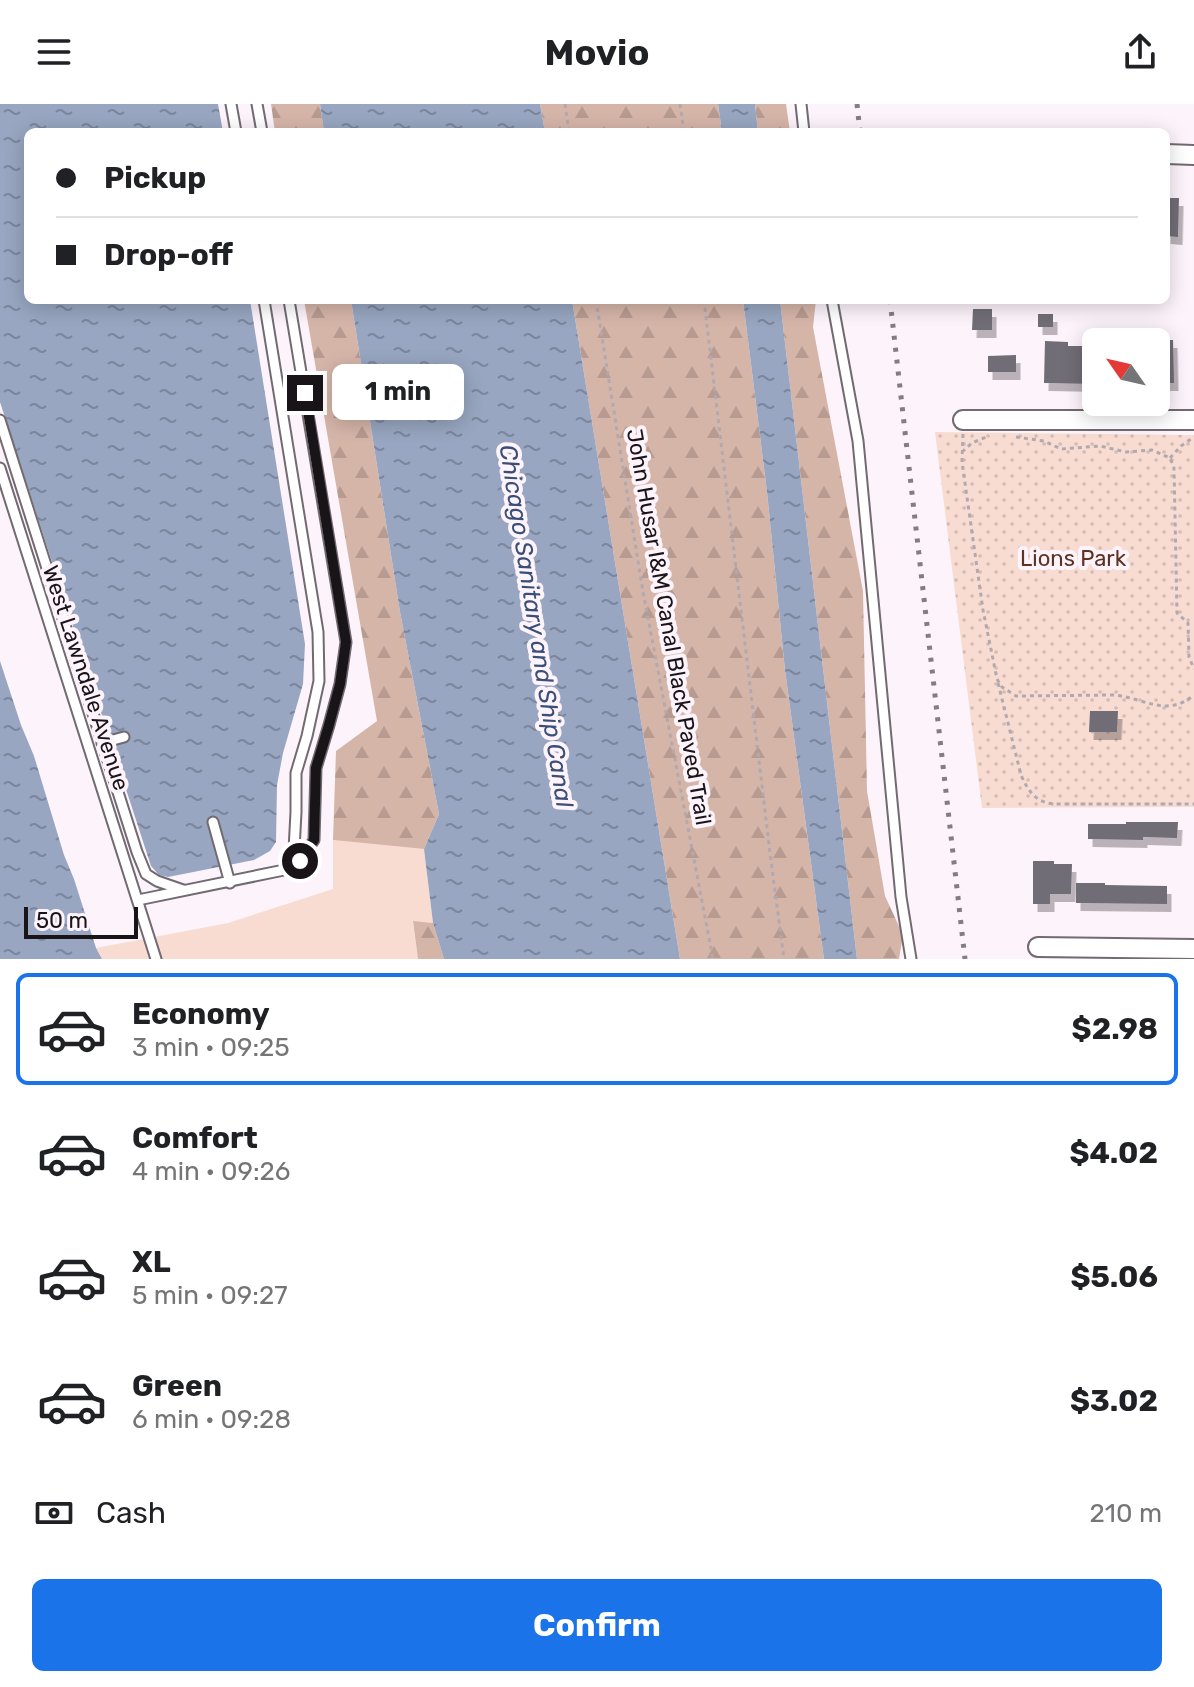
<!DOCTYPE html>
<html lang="en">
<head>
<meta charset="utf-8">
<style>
  body { margin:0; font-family:Rubik,sans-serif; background:#f6f6f6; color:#202124; height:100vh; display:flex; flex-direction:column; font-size:30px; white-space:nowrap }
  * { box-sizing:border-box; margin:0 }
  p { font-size:26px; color:#757577 }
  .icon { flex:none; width:44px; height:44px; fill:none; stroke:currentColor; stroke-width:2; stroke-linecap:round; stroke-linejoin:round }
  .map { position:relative; height:855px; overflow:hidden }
  .panel { display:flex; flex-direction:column; background:#fff; flex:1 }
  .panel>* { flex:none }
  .hud { position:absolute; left:24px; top:24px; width:1146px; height:176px; border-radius:12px; box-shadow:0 4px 20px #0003; display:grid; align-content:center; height:176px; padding:0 32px; background:#fff }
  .needle { width:52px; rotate:304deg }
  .buttons { position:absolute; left:1082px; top:224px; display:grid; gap:16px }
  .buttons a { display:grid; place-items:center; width:88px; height:88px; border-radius:12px; background:#fff; box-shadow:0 4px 20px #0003; font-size:40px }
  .scale { position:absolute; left:24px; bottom:20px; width:114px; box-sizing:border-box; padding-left:8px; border:4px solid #181417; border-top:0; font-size:22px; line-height:28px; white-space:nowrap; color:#181417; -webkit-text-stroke:6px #fdf3fb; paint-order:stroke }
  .end { position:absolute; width:36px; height:36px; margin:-18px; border:10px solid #181417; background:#fff; box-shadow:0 0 0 4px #fff }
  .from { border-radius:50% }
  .bubble { position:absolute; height:56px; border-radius:12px; background:#fff; box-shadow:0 4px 20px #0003; font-size:26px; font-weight:700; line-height:56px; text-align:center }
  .hud b { display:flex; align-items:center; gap:28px; height:76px; font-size:30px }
  .hud b+b { border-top:2px solid #e0e0e0 }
  .hud i { width:20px; height:20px; background:#202124 }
  ul { padding:14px 0 0; list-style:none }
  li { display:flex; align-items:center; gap:24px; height:112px; margin:0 16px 12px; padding:0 16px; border:4px solid transparent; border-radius:12px }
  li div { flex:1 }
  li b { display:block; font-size:30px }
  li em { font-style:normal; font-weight:700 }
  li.on { border-color:#1a73e8 }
  li>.icon { width:72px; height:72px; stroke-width:1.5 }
  .pay { display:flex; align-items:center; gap:20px; height:88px; padding:0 32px; font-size:30px }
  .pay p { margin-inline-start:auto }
  .action { display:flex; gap:16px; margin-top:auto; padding:16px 32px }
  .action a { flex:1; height:92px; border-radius:12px; background:#1a73e8; color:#fff; font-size:32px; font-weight:700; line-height:92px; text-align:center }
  header { display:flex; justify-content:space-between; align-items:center; height:104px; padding:0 32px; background:#fff; font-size:36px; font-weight:700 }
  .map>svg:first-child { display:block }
</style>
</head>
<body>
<header><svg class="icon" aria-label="menu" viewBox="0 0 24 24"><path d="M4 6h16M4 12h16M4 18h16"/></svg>Movio<svg class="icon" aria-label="share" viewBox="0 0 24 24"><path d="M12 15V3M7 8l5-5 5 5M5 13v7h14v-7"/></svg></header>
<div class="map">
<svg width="1194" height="855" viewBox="0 0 1194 855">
  <defs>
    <pattern id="forest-firs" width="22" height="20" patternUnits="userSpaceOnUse" patternTransform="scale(2)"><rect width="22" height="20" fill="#d6b5a9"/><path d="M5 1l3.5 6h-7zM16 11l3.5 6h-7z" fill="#b79b91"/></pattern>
    <pattern id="park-dots" width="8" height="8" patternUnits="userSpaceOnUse" patternTransform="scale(2)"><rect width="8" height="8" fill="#f8dcd2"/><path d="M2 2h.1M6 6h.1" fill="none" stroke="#d4bcb4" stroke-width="1.8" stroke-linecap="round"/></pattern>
    <pattern id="water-ripples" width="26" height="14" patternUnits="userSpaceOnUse" patternTransform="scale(2)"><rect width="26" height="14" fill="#98a6c1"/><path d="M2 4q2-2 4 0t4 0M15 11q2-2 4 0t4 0" fill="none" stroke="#7b869c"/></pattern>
    <filter id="shadow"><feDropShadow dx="4.5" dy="8" stdDeviation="0" flood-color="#0004"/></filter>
  </defs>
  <rect width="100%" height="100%" fill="#fdf3fb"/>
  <path fill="#f8dcd2" d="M 333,736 L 424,745 L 433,819 L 413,818 L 418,855 L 102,855 L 96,844 L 228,819 L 333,785 Z"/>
  <path fill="url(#forest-firs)" d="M 271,0 L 320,0 L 324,28 L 275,28 Z
    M 540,0 L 718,0 L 722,28 L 545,28 Z
    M 755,0 L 786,0 L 790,28 L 758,28 Z
    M 304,196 L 351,196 L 400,508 L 439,710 L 424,745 L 333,736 L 336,647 L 377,617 Z
    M 572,196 L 743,196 L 767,388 L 785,566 L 824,855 L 680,855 Z
    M 780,196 L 816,196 L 813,223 L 863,487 L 867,687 L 885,792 L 903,831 L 899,855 L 857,855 Z
    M 413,817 L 433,819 L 444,855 L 418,855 Z"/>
  <path fill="url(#park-dots)" d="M 935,328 L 1194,331 L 1194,703 L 982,704 Z"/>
  <path fill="url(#water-ripples)" d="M 0,0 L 218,0 L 223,28 L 28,28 L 28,196 L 250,196 L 305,540 L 303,580 L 283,649 L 277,681 L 276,738 L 270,747 L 254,756 L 168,773 L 159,771 L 151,762 L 0,298 Z
    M 320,0 L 540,0 L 545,28 L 324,28 Z
    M 718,0 L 755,0 L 758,28 L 722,28 Z
    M 351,196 L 572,196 L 680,855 L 444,855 L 433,819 L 424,745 L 439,710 L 400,508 Z
    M 743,196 L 780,196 L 857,855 L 824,855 L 785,566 L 767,388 Z
    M 0,557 L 21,621 L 34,652 L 64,751 L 74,775 L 96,844 L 102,855 L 0,855 Z"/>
  <path fill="#6f6d77" filter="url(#shadow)" d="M 1166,94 L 1179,94 L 1178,133 L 1166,132 Z
    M 973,205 L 992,205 L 992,226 L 972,226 Z
    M 1038,210 L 1053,210 L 1053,223 L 1038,223 Z
    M 1156,236 L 1173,236 L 1174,279 L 1156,279 Z
    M 1045,237 L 1068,238 L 1068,242 L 1096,242 L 1096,280 L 1044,279 Z
    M 1016,251 L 1016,268 L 988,268 L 988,252 Z
    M 1090,607 L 1118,607 L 1117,628 L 1089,628 Z
    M 1126,718 L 1178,718 L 1177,734 L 1143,733 L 1143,736 L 1088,735 L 1088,720 L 1126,720 Z
    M 1033,757 L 1054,757 L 1054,760 L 1072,760 L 1071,790 L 1050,790 L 1050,800 L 1033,800 Z
    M 1076,779 L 1105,779 L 1105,781 L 1167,782 L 1167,800 L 1076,799 Z"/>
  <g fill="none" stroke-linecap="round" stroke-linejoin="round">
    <g stroke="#726a71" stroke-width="13">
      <path id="lane" d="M 231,0 L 236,28
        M 257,0 L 262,28
        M 801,0 L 804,28
        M 264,196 L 318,528 L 319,577 L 307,632 L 296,669 L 296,708 L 294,746 L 289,765
        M 832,196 L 858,337 L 901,793 L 911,855
        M 0,316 L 137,748 L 146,770 L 157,777 L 183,786
        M 0,364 L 156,855
        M 102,639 L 124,633
        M 213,718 L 230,779
        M 138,796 L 289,765 L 300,757 L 314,736 L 316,664 L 329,621 L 340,580 L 346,538 L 289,196"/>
    </g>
    <g stroke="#726a71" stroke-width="22">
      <path id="street" d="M 1166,50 L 1194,51
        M 963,316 L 1194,316
        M 1038,843 L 1194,845"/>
    </g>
    <path stroke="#b1a9af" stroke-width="3" stroke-dasharray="4 4" stroke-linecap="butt" d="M 565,0 L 569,28
      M 680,0 L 684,28
      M 596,196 L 643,488 L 713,855
      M 704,196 L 770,749 L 784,855
      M 963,330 L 962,358 L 983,506 L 997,575 L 1002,583 L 1016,592 L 1114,591 C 1145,594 1166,614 1194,591
      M 1016,333 L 1044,337 L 1061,345 L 1100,342 L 1126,348 L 1152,346 L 1170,354 L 1174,364 L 1177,509 L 1188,519 L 1189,553 L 1194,565
      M 962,348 L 972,339 L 986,333
      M 1170,354 L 1181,342 L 1194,333
      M 998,579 L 1021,671 C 1028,687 1036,699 1055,700 L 1194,700"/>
    <use href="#lane" stroke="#fff" stroke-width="9"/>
    <use href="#street" stroke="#fff" stroke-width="18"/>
    <path stroke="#837c81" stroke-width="5" stroke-dasharray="4 8" stroke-linecap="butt" d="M 857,0 L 860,28
      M 890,196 L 965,855"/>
  </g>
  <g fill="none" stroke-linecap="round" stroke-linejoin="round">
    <path stroke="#181417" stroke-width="10" d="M 300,757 L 314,736 L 316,664 L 329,621 L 340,580 L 346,538 L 305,289"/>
  </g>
  <g text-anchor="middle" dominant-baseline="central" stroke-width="8" stroke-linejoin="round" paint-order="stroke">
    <g font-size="22" fill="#5f3120" stroke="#fdf3fb">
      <text x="1073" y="454">Lions Park</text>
    </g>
    <g font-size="22" fill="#181417" stroke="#fdf3fb">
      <text transform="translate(669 523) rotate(80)">John Husar I&amp;M Canal Black Paved Trail</text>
      <text transform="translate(86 574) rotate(72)">West Lawndale Avenue</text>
    </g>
    <g font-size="24" font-style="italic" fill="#3a4f78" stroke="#fdf3fb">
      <text transform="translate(536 522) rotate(81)">Chicago Sanitary and Ship Canal</text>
    </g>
  </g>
</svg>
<div class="buttons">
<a><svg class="needle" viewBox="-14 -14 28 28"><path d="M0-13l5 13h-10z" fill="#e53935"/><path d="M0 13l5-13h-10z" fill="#757577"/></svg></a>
</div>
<div class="scale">50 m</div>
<i class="end from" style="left:300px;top:757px"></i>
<i class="end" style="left:305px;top:289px"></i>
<div class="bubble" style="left:332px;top:260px;width:132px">1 min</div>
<div class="hud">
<b><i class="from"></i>Pickup</b>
<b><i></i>Drop-off</b>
</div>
</div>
<section class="panel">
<ul>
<li class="on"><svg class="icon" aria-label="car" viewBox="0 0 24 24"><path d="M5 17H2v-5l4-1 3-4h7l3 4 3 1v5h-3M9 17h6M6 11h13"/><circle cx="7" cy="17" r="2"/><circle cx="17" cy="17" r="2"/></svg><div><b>Economy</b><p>3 min · 09:25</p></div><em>$2.98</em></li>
<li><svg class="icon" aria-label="car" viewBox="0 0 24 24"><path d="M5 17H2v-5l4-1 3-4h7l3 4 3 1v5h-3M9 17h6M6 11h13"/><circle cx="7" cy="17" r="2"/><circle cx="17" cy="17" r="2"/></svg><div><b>Comfort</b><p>4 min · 09:26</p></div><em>$4.02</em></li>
<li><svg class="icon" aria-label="car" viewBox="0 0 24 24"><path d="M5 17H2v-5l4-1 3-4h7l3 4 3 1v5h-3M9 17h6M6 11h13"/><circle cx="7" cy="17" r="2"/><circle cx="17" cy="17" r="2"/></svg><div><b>XL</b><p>5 min · 09:27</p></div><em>$5.06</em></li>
<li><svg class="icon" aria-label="car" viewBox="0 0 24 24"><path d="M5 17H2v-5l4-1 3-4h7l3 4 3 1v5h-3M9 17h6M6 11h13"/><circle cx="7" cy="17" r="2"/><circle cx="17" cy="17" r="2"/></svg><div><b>Green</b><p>6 min · 09:28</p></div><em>$3.02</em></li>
</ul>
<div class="pay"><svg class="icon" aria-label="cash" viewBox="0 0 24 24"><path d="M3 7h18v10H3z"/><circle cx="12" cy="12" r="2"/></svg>Cash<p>210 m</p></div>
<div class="action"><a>Confirm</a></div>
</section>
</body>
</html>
